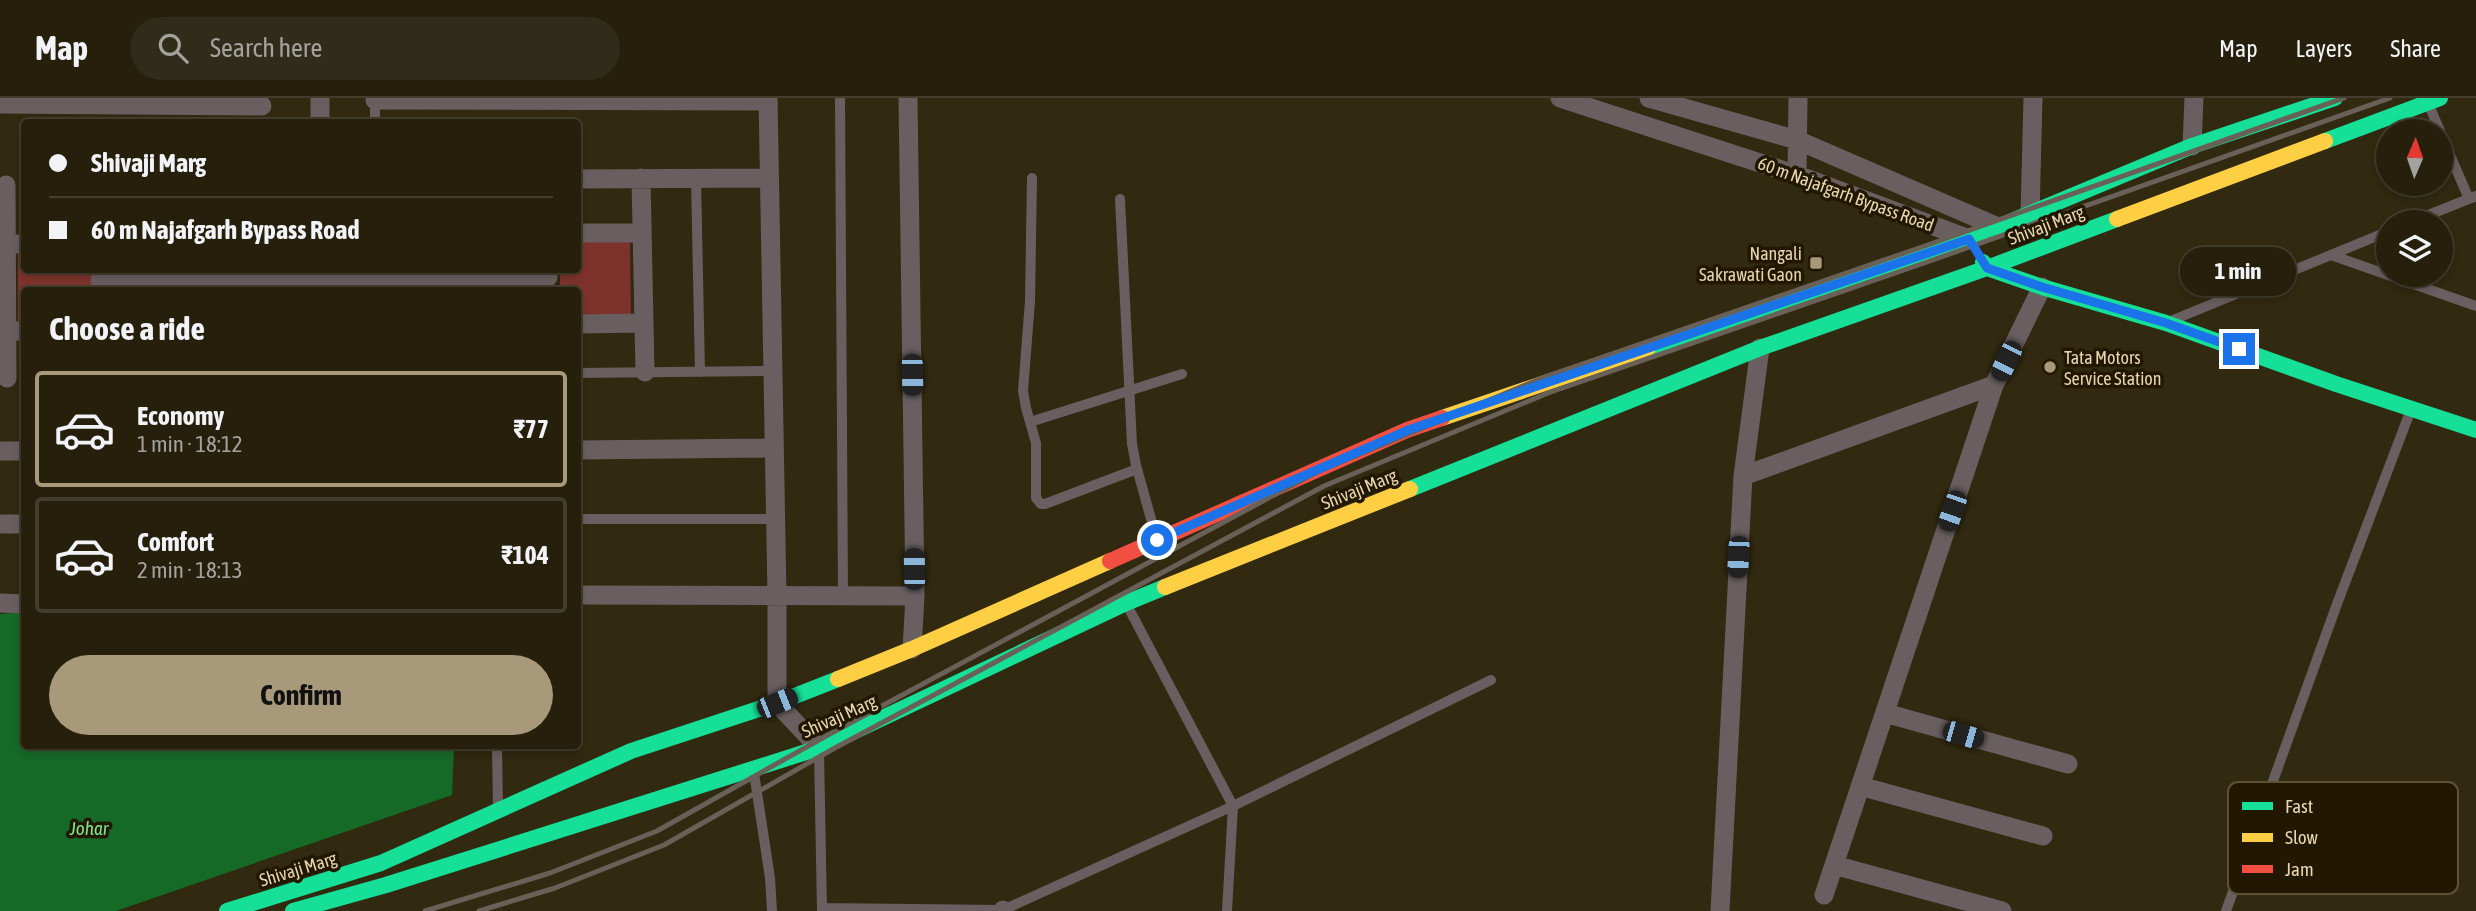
<!DOCTYPE html>
<html lang="en">
<head>
<meta charset="utf-8">
<style>
  body { margin:0; font-family:"Asap Condensed",sans-serif; background:#312c1a; color:#f1f3f6; height:100vh; display:flex; flex-direction:column; font-size:26px; white-space:nowrap }
  * { box-sizing:border-box; margin:0 }
  p { font-size:23px; color:#a3a29d }
  .icon { flex:none; width:38px; height:38px; fill:none; stroke:currentColor; stroke-width:2; stroke-linecap:round; stroke-linejoin:round }
  .map { position:relative; flex:1; overflow:hidden }
  .panel { position:absolute; left:21px; top:189px; width:560px; height:462px; display:flex; flex-direction:column; background:#251f0c; border-radius:7px; box-shadow:0 4px 10px #0003,0 0 0 2px #423d2d }
  .panel>* { flex:none }
  .top-card { position:absolute; left:21px; top:21px; width:560px; height:154px; border-radius:7px; box-shadow:0 4px 10px #0003,0 0 0 2px #423d2d; display:grid; align-content:center; height:154px; padding:0 28px; background:#251f0c }
  .needle { width:46px; rotate:2deg }
  .buttons { position:absolute; left:2376px; top:21px; display:grid; gap:14px }
  .buttons a { display:grid; place-items:center; width:77px; height:77px; border-radius:50%; background:#251f0c; box-shadow:0 4px 10px #0003,0 0 0 2px #423d2d; font-size:35px }
  .end { position:absolute; width:32px; height:32px; margin:-16px; border:9px solid #1a73e8; background:#fff; box-shadow:0 0 0 4px #fff }
  .from { border-radius:50% }
  .bubble { position:absolute; height:49px; border-radius:24px; background:#251f0c; box-shadow:0 4px 10px #0003,0 0 0 2px #423d2d; font-size:23px; font-weight:700; line-height:49px; text-align:center }
  .car { position:absolute; width:21px; height:42px; margin:-21px -10px; border-radius:9px; box-shadow:0 0 5px 2px #0007; background:linear-gradient(#222 24%,#8ab4d8 0 40%,#222 0 76%,#8ab4d8 0 86%,#222 0) }
  .top-card b { display:flex; align-items:center; gap:24px; height:66px; font-size:26px }
  .top-card b+b { border-top:2px solid #423d2d }
  .top-card i { width:18px; height:18px; background:#f1f3f6 }
  ul { padding:0; list-style:none }
  li { display:flex; align-items:center; gap:21px; height:116px; margin:0 14px 10px; padding:0 14px; border:4px solid #423d2d; border-radius:7px }
  li div { flex:1 }
  li b { display:block; font-size:26px }
  li em { font-style:normal; font-weight:700 }
  li.selected { border-color:#a79979 }
  li>.icon { width:63px; height:63px; stroke-width:1.5 }
  h2 { padding:0 28px; font-size:32px; line-height:84px }
  .button { display:flex; gap:14px; margin-top:auto; padding:14px 28px }
  .button a { flex:1; height:80px; border-radius:42px; background:#a79979; color:#111; font-size:28px; font-weight:700; line-height:80px; text-align:center }
  header { display:flex; align-items:center; gap:42px; box-sizing:border-box; height:98px; padding:0 35px; background:#251f0c; border-bottom:2px solid #423d2d }
  header strong { font-size:33px }
  nav { display:flex; gap:38px; margin-inline-start:auto; font-size:24px }
  .search { width:490px; height:63px; background:#312c1a; display:flex; align-items:center; gap:18px; box-sizing:border-box; padding:0 24px; border-radius:38px; color:#a3a29d; font-size:26px }
  .map>svg:first-child { display:block }
</style>
</head>
<body>
<header>
<strong>Map</strong>
<div class="search"><svg class="icon" aria-label="search" viewBox="0 0 24 24"><circle cx="10" cy="10" r="6"/><path d="M15 15l6 6"/></svg>Search here</div>
<nav><a>Map</a><a>Layers</a><a>Share</a></nav>
</header>
<div class="map">
<svg width="2476" height="813" viewBox="0 0 2476 813">
  <rect width="100%" height="100%" fill="#312910"/>
  <path fill="#7d332b" d="M 578,143 L 630,143 L 631,219 L 578,220 L 578,192 L 560,192 L 560,172 L 578,172 Z
    M 18,152 L 24,152 L 24,172 L 95,172 L 95,192 L 24,192 L 24,229 L 18,229 Z"/>
  <path fill="#166a28" d="M 24,499 L 24,648 L 454,648 L 452,697 L 116,813 L 0,813 L 0,516 L 14,515 Z"/>
  <g fill="none" stroke-linecap="round" stroke-linejoin="round">
    <path stroke="#695f60" stroke-width="10" d="M 840,0 L 843,498
      M 2428,5 L 2440,33
      M 375,24 L 375,1
      M 2441,36 L 2469,101
      M 1032,80 L 1030,203 L 1023,293 L 1026,310 L 1036,345 L 1036,400 L 1041,406 L 1045,406 L 1137,371
      M 696,81 L 700,274
      M 1120,101 L 1132,346 L 1136,367 L 1156,439
      M 2411,124 L 2476,98
      M 2331,157 L 2476,208
      M 2173,222 L 2389,133
      M 578,275 L 773,273
      M 1030,324 L 1182,276
      M 578,421 L 775,421
      M 1127,507 L 1233,708 L 1227,813
      M 497,648 L 498,710
      M 819,653 L 822,813
      M 754,675 L 770,780 L 772,813
      M 822,810 L 1003,812 L 1233,708 L 1491,582
      M 2226,813 L 2337,506 L 2410,314"/>
    <path stroke="#695f60" stroke-width="19" d="M 768,0 L 777,498 L 777,605 L 819,650
      M 908,0 L 915,498 L 912,551
      M 1560,0 L 1797,77 L 1969,141
      M 1649,0 L 1797,42 L 1998,129
      M 375,2 L 768,3
      M 0,6 L 262,8
      M 320,24 L 320,0
      M 2192,48 L 2194,0
      M 1797,77 L 1798,0
      M 641,80 L 645,274
      M 578,81 L 769,80
      M 6,87 L 7,280
      M 2030,117 L 2033,0
      M 578,135 L 642,135
      M 6,146 L 24,146
      M 100,182 L 548,179
      M 578,226 L 644,225
      M 7,233 L 24,233
      M 578,352 L 774,350
      M 0,353 L 24,353
      M 1743,378 L 1994,287
      M 0,426 L 24,426
      M 578,497 L 915,498
      M 0,505 L 24,506
      M 1885,615 L 2068,666
      M 1860,688 L 2043,738
      M 1834,767 L 2002,813
      M 1824,797 L 1994,287 L 2042,189
      M 1003,812 L 1003,813
      M 1720,813 L 1743,378 L 1760,250"/>
    <path stroke="#16e098" stroke-width="16" d="M 2325,43 L 2440,0
      M 1983,164 L 1987,170 L 2042,189 L 2166,225 L 2336,286 L 2476,332
      M 1648,250 L 1969,141 L 2192,48 L 2335,0
      M 1410,391 L 1760,250 L 1987,170 L 2117,121
      M 227,813 L 381,765 L 631,653 L 777,605 L 838,581
      M 293,813 L 386,787 L 819,650 L 1126,505 L 1165,489"/>
    <path stroke="#ffcf43" stroke-width="16" d="M 2117,121 L 2325,43
      M 1442,320 L 1648,250
      M 1165,489 L 1410,391
      M 838,581 L 912,551 L 1110,463"/>
    <path stroke="#f24e42" stroke-width="16" d="M 1110,463 L 1407,332 L 1442,320"/>
    <path stroke="#696057" stroke-width="5" d="M 425,813 L 550,775 L 657,733 L 826,638 L 1317,374 L 1542,280 L 1922,149 L 2344,0
      M 479,813 L 555,790 L 664,747 L 833,651 L 1324,388 L 1548,295 L 1927,164 L 2390,0"/>
  </g>
  <g fill="none" stroke-linecap="round" stroke-linejoin="round">
    <path stroke="#1a73e8" stroke-width="9" d="M 1157,442 L 1408,332 L 1969,141 L 1987,170 L 2042,189 L 2166,225 L 2239,251"/>
  </g>
  <g fill="#a79979" stroke="#221801" stroke-width="2.5">
    <rect x="1809" y="158" width="14" height="14" rx="3.5"/>
    <circle cx="2050" cy="269" r="7"/>
  </g>
  <g text-anchor="middle" dominant-baseline="central" stroke-width="7" stroke-linejoin="round" paint-order="stroke">
    <g font-size="18" fill="#e7d6b1" stroke="#221801">
      <text transform="translate(1846 96) rotate(20)">60 m Najafgarh Bypass Road</text>
      <text transform="translate(2046 127) rotate(-21)">Shivaji Marg</text>
      <text transform="translate(1359 391) rotate(-22)">Shivaji Marg</text>
      <text transform="translate(839 618) rotate(-24)">Shivaji Marg</text>
      <text transform="translate(298 771) rotate(-17)">Shivaji Marg</text>
    </g>
    <g font-size="18" fill="#e7d6b1" stroke="#221801" text-anchor="end">
      <text x="1802" y="155">Nangali<tspan x="1802" dy="21">Sakrawati Gaon</tspan></text>
      <text x="2064" y="259" text-anchor="start">Tata Motors<tspan x="2064" dy="21">Service Station</tspan></text>
    </g>
    <g font-size="19" font-style="italic" fill="#7ce88b" stroke="#221801">
      <text x="89" y="730">Johar</text>
    </g>
  </g>
  <rect x="2228" y="684" width="230" height="112" rx="10" fill="#221801" stroke="#5d5136" stroke-width="2"/>
  <rect x="2242" y="704" width="31" height="8" fill="#16e098"/>
  <rect x="2242" y="735" width="31" height="9" fill="#ffcf43"/>
  <rect x="2242" y="767" width="31" height="8" fill="#f24e42"/>
  <g font-size="19" fill="#e7d6b1">
    <text x="2285" y="715">Fast</text>
    <text x="2285" y="746">Slow</text>
    <text x="2285" y="778">Jam</text>
  </g>
</svg>
<div class="buttons">
<a><svg class="needle" viewBox="-14 -14 28 28"><path d="M0-13l5 13h-10z" fill="#e53935"/><path d="M0 13l5-13h-10z" fill="#a3a29d"/></svg></a>
<a><svg class="icon" aria-label="layers" viewBox="0 0 24 24"><path d="M12 4l9 5-9 5-9-5zM3 14l9 5 9-5"/></svg></a>
</div>
<i class="end from" style="left:1157px;top:442px"></i>
<i class="end" style="left:2239px;top:251px"></i>
<div class="bubble" style="left:2180px;top:149px;width:116px">1 min</div>
<i class="car" style="left:2006px;top:263px;rotate:206deg"></i>
<i class="car" style="left:912px;top:277px;rotate:179deg"></i>
<i class="car" style="left:1952px;top:413px;rotate:199deg"></i>
<i class="car" style="left:1738px;top:459px;rotate:183deg"></i>
<i class="car" style="left:914px;top:471px;rotate:359deg"></i>
<i class="car" style="left:777px;top:605px;rotate:68deg"></i>
<i class="car" style="left:1963px;top:637px;rotate:106deg"></i>
<div class="top-card">
<b><i class="from"></i>Shivaji Marg</b>
<b><i></i>60 m Najafgarh Bypass Road</b>
</div>
<section class="panel">
<h2>Choose a ride</h2>
<ul>
<li class="selected"><svg class="icon" aria-label="car" viewBox="0 0 24 24"><path d="M5 17H2v-5l4-1 3-4h7l3 4 3 1v5h-3M9 17h6M6 11h13"/><circle cx="7" cy="17" r="2"/><circle cx="17" cy="17" r="2"/></svg><div><b>Economy</b><p>1 min · 18:12</p></div><em>₹77</em></li>
<li><svg class="icon" aria-label="car" viewBox="0 0 24 24"><path d="M5 17H2v-5l4-1 3-4h7l3 4 3 1v5h-3M9 17h6M6 11h13"/><circle cx="7" cy="17" r="2"/><circle cx="17" cy="17" r="2"/></svg><div><b>Comfort</b><p>2 min · 18:13</p></div><em>₹104</em></li>
</ul>
<div class="button"><a>Confirm</a></div>
</section>
</div>
</body>
</html>
